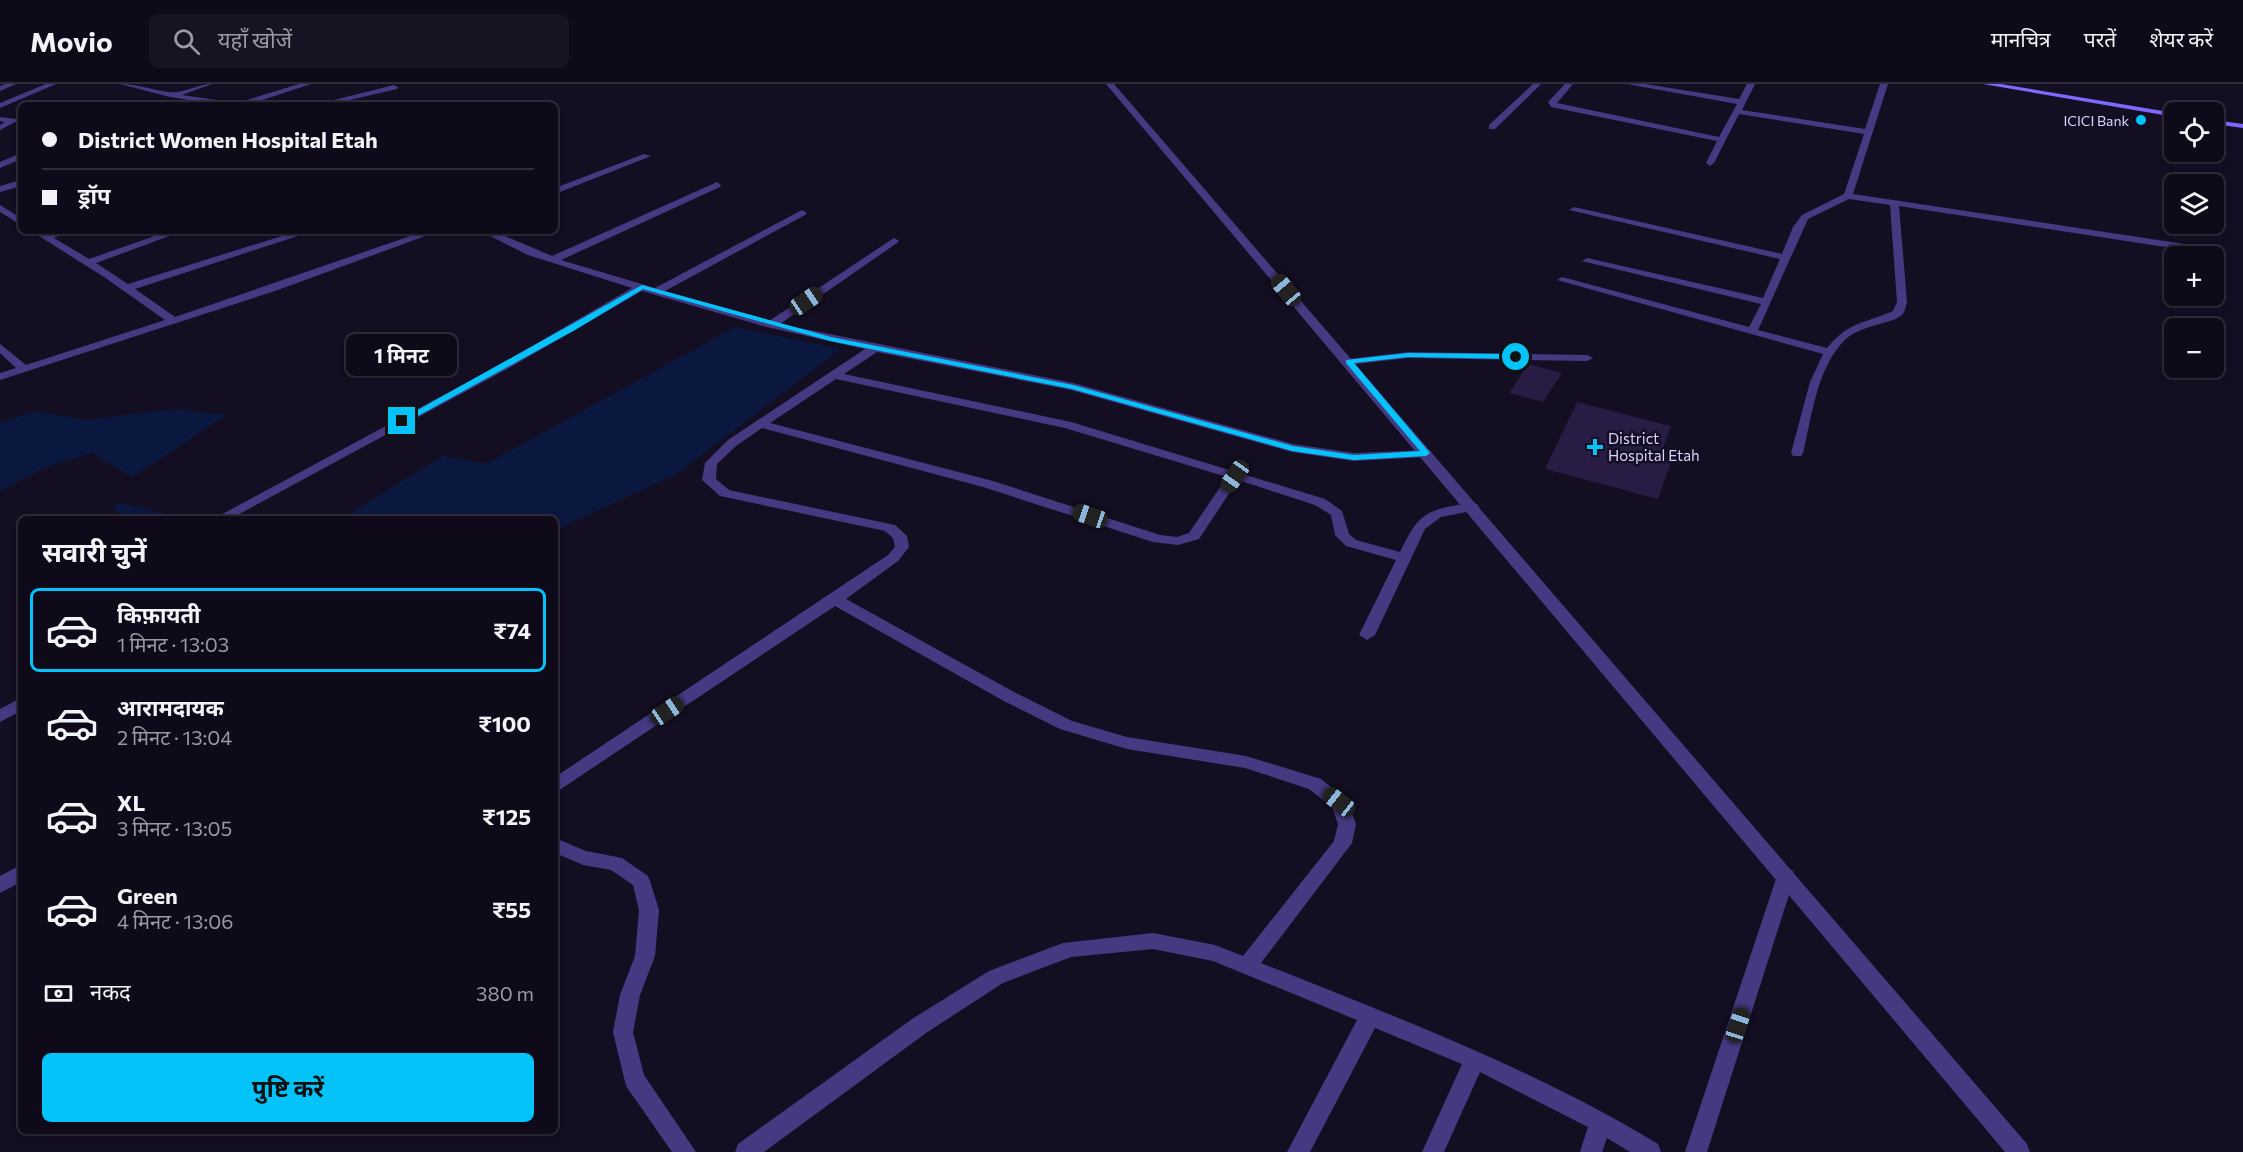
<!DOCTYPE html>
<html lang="hi">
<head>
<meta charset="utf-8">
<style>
  body { margin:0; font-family:Commissioner,"Noto Sans Devanagari",sans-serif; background:#181323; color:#f1f3f6; height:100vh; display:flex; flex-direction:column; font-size:22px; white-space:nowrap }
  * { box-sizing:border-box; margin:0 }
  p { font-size:20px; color:#9b9aa2 }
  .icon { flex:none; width:33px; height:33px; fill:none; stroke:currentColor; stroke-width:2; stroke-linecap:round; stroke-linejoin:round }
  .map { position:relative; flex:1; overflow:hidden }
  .details { position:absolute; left:18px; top:432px; width:540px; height:618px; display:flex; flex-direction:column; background:#0f0a1a; border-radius:9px; box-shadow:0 3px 9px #0003,0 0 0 2px #2f2b39 }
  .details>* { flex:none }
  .top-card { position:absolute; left:18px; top:18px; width:540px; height:132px; border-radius:9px; box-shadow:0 3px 9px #0003,0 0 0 2px #2f2b39; display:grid; align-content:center; height:132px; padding:0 24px; background:#0f0a1a }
  .controls { position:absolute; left:2164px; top:18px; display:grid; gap:12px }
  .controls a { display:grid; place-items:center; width:60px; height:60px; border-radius:9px; background:#0f0a1a; box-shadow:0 3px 9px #0003,0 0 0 2px #2f2b39; font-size:30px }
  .end { position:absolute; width:27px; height:27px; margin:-14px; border:8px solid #03c3f8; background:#111; box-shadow:0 0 0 3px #111 }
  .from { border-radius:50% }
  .bubble { position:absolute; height:42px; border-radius:9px; background:#0f0a1a; box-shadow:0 3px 9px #0003,0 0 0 2px #2f2b39; font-size:20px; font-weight:700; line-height:42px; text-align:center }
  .car { position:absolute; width:18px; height:36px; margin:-18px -9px; border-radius:8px; box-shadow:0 0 4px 2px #0007; background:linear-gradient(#222 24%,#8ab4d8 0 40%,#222 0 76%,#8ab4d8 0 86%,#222 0) }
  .top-card b { display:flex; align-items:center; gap:21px; height:57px; font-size:22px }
  .top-card b+b { border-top:2px solid #2f2b39 }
  .top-card i { width:15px; height:15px; background:#f1f3f6 }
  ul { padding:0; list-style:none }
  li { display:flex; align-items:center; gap:18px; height:84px; margin:0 12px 9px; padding:0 12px; border:3px solid transparent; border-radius:9px }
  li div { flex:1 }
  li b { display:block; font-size:22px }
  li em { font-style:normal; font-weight:700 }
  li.selected { border-color:#03c3f8 }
  li>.icon { width:54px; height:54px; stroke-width:1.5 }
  h2 { padding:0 24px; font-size:27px; line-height:72px }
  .pay { display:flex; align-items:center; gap:15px; height:66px; padding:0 24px; font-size:22px }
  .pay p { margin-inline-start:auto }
  .button { display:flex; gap:12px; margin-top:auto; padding:12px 24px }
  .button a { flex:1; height:69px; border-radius:9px; background:#03c3f8; color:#111; font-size:24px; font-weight:700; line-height:69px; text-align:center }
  header { display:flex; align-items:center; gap:36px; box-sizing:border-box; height:84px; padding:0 30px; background:#0f0a1a; border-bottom:2px solid #2f2b39 }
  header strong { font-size:28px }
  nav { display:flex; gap:33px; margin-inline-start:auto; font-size:21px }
  .search { width:420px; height:54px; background:#181323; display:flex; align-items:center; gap:15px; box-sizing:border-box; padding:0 21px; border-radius:9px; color:#9b9aa2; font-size:22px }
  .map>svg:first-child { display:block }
</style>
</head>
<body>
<header>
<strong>Movio</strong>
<div class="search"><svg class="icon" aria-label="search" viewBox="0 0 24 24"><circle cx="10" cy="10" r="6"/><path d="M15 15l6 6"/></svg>यहाँ खोजें</div>
<nav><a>मानचित्र</a><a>परतें</a><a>शेयर करें</a></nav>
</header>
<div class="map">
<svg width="2243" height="1068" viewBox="0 0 2243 1068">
  <rect width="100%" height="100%" fill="#140e23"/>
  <path fill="#0a1840" d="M 735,243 L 841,265 L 675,391 L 555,446 L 555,435 L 341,435 L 443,372 L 486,380 Z
    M 173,325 L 227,331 L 132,393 L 92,369 L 46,383 L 0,407 L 0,339 L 35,327 L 86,336 Z"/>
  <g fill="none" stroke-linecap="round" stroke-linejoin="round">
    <path stroke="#0a1840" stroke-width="10" d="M 120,424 L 166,435"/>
  </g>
  <path fill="#281b44" d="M 1528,280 L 1562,289 L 1543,318 L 1509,309 Z
    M 1577,318 L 1671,342 L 1660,373 L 1672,375 L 1658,415 L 1545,385 Z"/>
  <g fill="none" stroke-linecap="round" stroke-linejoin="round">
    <path fill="#453a82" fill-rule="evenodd" d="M 5,0 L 16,0 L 0,7 L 0,2 Z
      M 46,0 L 56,0 L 0,24 L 0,19 Z
      M 120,0 C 137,0 152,6 169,8 C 182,10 198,0 212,0 L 182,11 L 237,19 L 299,0 L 311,0 L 247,21 L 220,21 L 170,13 Z
      M 1533,0 L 1541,0 L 1495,45 L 1489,45 L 1489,41 Z
      M 1565,0 L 1573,0 L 1557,19 L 1719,53 L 1737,20 L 1627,0 L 1645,0 L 1739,15 L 1747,0 L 1755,0 L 1742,26 L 1865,45 L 1880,0 L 1888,0 L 1853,110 L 2191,161 L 2196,164 L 2191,167 L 1899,122 L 1907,218 C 1906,222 1905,228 1902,231 C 1894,239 1863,241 1847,254 C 1817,281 1812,332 1803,369 L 1801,372 L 1793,372 L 1791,369 L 1810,298 L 1823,270 L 1557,196 L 1562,193 L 1749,243 L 1761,220 L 1582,177 L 1587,174 L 1763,214 L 1780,175 L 1569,126 L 1574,123 L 1782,170 L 1793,143 L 1802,131 L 1844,110 L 1864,50 L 1739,30 L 1714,79 L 1710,82 L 1706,79 L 1717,57 L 1551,23 L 1548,18 ZM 1849,115 L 1890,121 L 1897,218 L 1893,227 C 1865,239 1848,238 1827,264 L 1758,246 L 1808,135 Z
      M 394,1 L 398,3 L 397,5 L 328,21 L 314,21 Z
      M 0,33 L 16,35 L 17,37 L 0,46 L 0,41 L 5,38 L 0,37 Z
      M 21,69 L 21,75 L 0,84 L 0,78 Z
      M 644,70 L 651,72 L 555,110 L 555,104 Z
      M 21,96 L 21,102 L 0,108 L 0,102 Z
      M 717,98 L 721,101 L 720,103 L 561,176 L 655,204 L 802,126 L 807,129 L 805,131 L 665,207 L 769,237 L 894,154 L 899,157 L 897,159 L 780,240 L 1073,299 L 1293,360 L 1354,369 L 1430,366 L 1432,369 L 1430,372 L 1426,373 L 1354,377 L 1292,368 L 1071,306 L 877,268 L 844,290 L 1071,338 L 1325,415 L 1342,427 L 1349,450 L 1356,456 L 1400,468 C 1414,440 1420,427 1453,422 C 1461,420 1469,418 1477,420 L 1479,423 L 1477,426 L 1441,433 L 1425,445 L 1375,551 L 1367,556 L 1359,551 L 1396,476 L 1346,462 L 1335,451 L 1331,431 L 1315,421 L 1238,396 L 1199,455 L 1178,461 L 1153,458 L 983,403 L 762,344 L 736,362 L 717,380 L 716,395 L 729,406 L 895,441 L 907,452 L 909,463 L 898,477 L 846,515 L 1014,608 L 1072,637 L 1127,653 L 1246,672 L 1321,695 L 1345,714 L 1348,719 L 1356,740 L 1352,759 L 1261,879 C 1396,933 1533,984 1658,1060 L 1661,1068 L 1630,1068 L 1607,1054 L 1602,1068 L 1580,1068 L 1588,1043 L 1480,988 L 1444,1068 L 1422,1068 L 1462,980 L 1375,944 L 1310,1068 L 1287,1068 L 1357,936 L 1213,877 L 1153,865 L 1071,873 L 1003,899 L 926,949 L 764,1068 L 735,1068 L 738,1060 L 912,935 L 989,887 L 1063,859 L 1153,849 L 1215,861 L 1243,872 L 1334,757 L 1338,740 L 1332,723 L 1309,705 L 1245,684 L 1127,665 L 1060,645 L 1002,616 L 835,522 L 555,709 L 555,693 L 888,471 L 895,463 L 893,454 L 885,447 L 720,412 L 702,396 L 705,379 L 728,356 L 865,265 L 767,243 L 642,207 L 509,284 L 230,435 L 215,434 L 501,280 L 632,204 L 528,171 L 480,147 L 493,147 L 552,172 ZM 836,295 L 1065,344 L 1227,393 L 1189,449 L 1177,453 L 1160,451 L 993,397 L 770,339 Z
      M 0,121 L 21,134 L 21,141 L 0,128 Z
      M 31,147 L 43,147 L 47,150 L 69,147 L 54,154 L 89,175 L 169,147 L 183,147 L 96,179 L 128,200 L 298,147 L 313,147 L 135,205 L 175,233 L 425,147 L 439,147 L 275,207 L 0,296 L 0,289 L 16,284 L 0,269 L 0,260 L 26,281 L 165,236 L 104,193 Z
      M 1408,268 L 1587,271 L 1593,274 L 1587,277 L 1408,274 L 1348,281 L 1342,278 L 1348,275 Z
      M 21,614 L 21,627 L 0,638 L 0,625 Z
      M 555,754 L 586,767 L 622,774 L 648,792 L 650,797 L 659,826 L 655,872 L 640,911 L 633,948 L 644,991 L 696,1068 L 672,1068 L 626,1002 L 613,948 L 620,911 L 635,872 L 639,826 L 633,801 L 611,786 L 583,781 L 555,769 Z
      M 21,781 L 21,798 L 0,809 L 0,792 Z
      M 1786,784 L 1793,787 L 1795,792 L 1707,1068 L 1685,1068 L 1777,792 L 1779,787 Z"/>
    <path fill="#453a82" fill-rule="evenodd" d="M 1106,0 L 1114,0 L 2027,1060 L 2030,1068 L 2005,1068 Z"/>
    <path fill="#7e69fd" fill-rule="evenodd" d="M 1983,0 L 2001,0 L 2175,29 L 2175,33 Z
      M 2214,36 L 2243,40 L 2243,44 L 2214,40 Z"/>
  </g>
  <path fill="#03c3f8" d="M 642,201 L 831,253 L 1073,301 L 1293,362 L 1354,371 L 1420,367 L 1346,279 L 1346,276 L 1408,269 L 1516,270 L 1520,273 L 1516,275 L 1408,273 L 1354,279 L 1430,369 L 1426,372 L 1354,376 L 1292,367 L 1072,305 L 830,257 L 643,205 L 575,246 L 405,339 L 398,337 Z"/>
  <g fill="#03c3f8" stroke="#140e23" stroke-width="2">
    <circle cx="2141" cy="36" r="6"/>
    <path d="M1592 354h6v6h6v6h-6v6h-6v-6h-6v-6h6z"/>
  </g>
  <g text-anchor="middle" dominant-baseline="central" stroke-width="5" stroke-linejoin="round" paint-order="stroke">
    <g font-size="14" fill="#dbd1fe" stroke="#140e23" text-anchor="end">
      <text x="2129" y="36">ICICI Bank</text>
    </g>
    <g font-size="15" fill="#dbd1fe" stroke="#140e23" text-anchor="start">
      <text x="1608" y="354">District<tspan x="1608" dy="17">Hospital Etah</tspan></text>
    </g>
  </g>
</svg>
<div class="controls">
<a><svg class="icon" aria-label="locate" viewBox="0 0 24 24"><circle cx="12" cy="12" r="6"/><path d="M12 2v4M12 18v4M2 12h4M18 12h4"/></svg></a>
<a><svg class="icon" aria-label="layers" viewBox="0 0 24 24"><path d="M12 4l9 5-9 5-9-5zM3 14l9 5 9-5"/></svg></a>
<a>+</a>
<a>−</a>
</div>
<i class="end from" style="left:1516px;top:273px"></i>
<i class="end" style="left:402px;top:337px"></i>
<div class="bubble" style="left:346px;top:250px;width:111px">1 मिनट</div>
<i class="car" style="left:1286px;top:206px;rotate:320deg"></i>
<i class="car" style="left:806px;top:217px;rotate:56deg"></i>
<i class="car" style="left:1235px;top:392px;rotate:215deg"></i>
<i class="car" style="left:1090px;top:432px;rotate:289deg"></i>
<i class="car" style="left:667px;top:627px;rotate:56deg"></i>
<i class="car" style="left:1339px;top:718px;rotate:308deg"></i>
<i class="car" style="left:1738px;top:941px;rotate:18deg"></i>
<div class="top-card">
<b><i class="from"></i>District Women Hospital Etah</b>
<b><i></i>ड्रॉप</b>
</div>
<section class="details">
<h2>सवारी चुनें</h2>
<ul>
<li class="selected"><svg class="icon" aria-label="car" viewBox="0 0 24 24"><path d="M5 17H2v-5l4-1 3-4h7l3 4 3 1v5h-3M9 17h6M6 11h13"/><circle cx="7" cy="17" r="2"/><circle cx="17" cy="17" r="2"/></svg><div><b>किफ़ायती</b><p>1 मिनट · 13:03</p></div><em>₹74</em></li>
<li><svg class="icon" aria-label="car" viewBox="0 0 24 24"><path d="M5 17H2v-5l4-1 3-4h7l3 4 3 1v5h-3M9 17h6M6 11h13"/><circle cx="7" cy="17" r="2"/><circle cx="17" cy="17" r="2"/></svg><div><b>आरामदायक</b><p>2 मिनट · 13:04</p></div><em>₹100</em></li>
<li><svg class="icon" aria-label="car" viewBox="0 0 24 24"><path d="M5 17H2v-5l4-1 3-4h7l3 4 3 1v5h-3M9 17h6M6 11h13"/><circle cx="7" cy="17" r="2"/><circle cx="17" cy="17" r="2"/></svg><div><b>XL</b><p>3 मिनट · 13:05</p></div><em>₹125</em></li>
<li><svg class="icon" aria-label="car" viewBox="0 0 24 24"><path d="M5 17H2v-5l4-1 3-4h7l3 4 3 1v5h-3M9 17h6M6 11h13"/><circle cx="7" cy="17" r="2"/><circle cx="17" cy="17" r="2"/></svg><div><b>Green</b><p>4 मिनट · 13:06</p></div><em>₹55</em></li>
</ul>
<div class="pay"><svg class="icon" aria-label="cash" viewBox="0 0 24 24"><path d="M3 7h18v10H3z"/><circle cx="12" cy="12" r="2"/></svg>नकद<p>380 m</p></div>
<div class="button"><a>पुष्टि करें</a></div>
</section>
</div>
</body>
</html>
